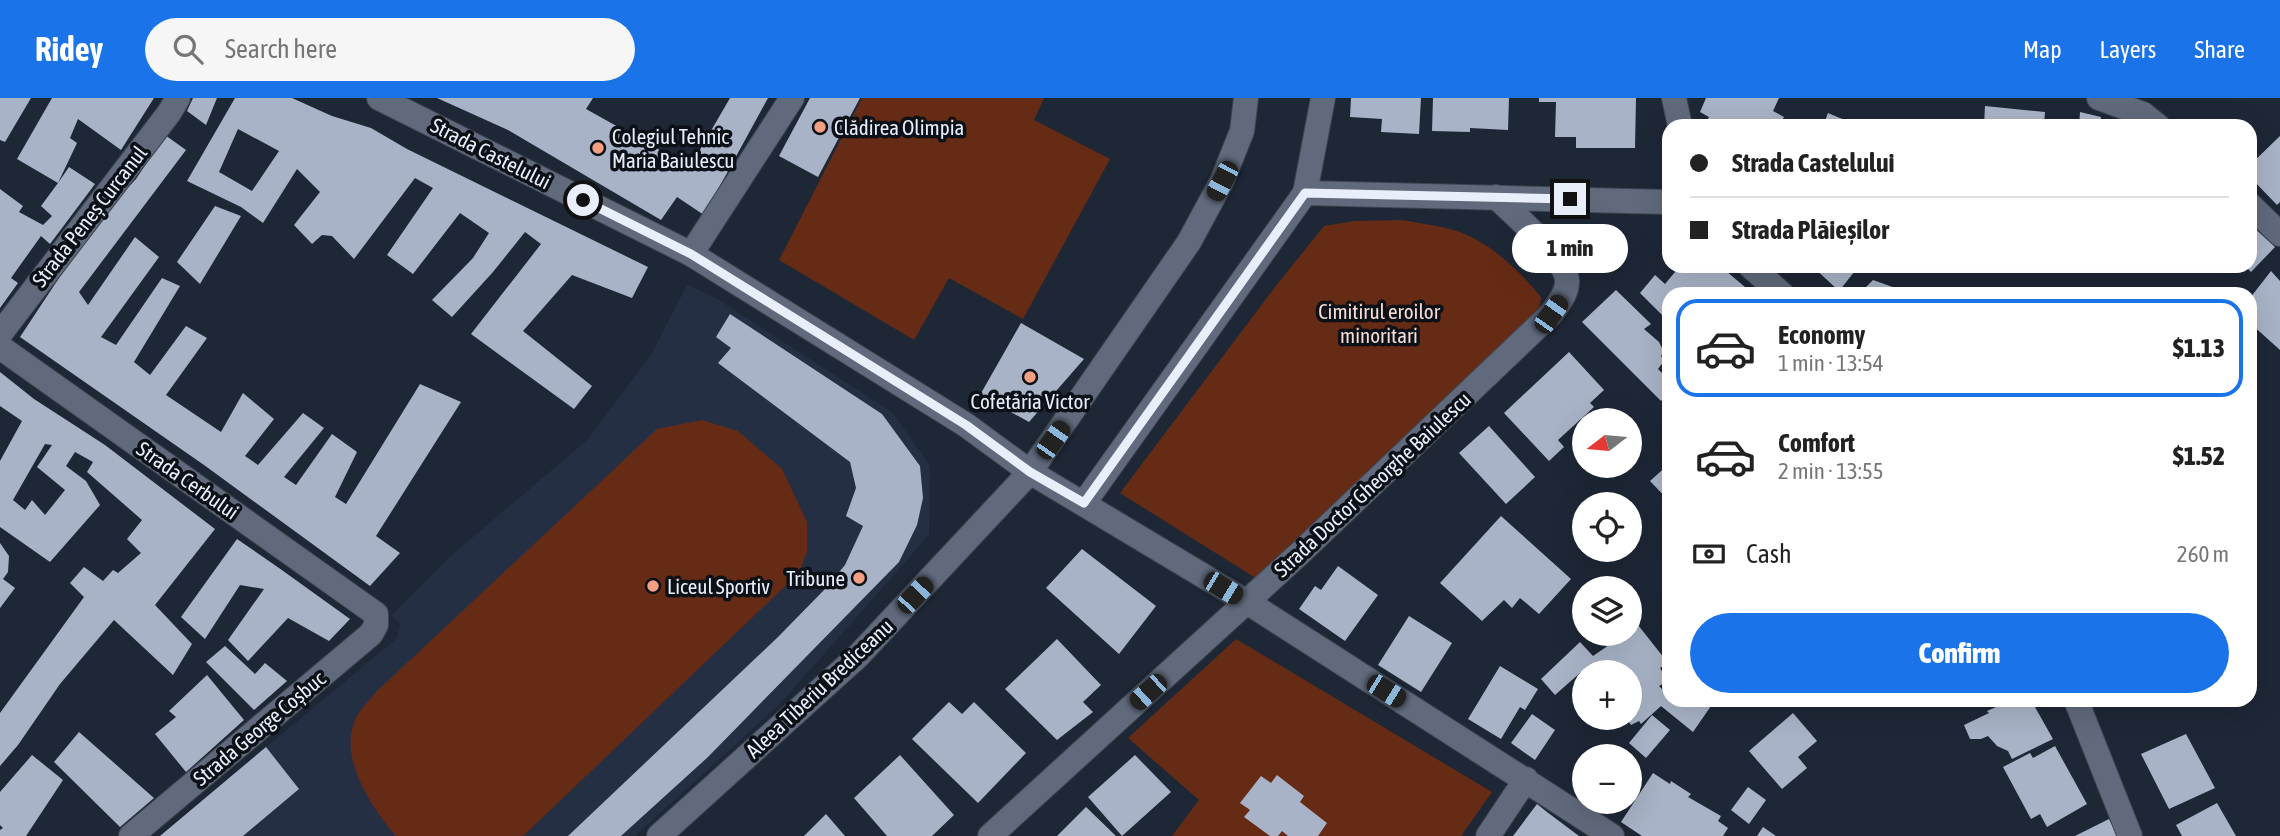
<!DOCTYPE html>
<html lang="en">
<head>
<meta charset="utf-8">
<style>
  body { margin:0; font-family:"Asap Condensed",sans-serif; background:#f6f6f6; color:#222; height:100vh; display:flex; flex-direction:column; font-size:26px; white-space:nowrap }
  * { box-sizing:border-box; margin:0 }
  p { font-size:23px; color:#767676 }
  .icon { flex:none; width:38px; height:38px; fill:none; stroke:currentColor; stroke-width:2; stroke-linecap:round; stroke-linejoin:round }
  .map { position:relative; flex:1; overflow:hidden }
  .drawer { position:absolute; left:1662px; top:189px; width:595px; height:420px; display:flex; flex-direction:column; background:#fff; border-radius:21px; box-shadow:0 7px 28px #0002 }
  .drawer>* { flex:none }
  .top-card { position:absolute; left:1662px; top:21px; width:595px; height:154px; border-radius:21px; box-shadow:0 7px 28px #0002; display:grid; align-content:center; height:154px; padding:0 28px; background:#fff }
  .needle { width:46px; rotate:254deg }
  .fabs { position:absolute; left:1572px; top:310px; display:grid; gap:14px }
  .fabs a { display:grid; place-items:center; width:70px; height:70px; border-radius:50%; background:#fff; box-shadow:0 7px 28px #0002; font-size:35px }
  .end { position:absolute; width:32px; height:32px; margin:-16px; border:9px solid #e9effa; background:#111; box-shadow:0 0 0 4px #111 }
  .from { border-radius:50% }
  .bubble { position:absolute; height:49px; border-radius:24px; background:#fff; box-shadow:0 7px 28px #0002; font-size:23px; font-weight:800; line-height:49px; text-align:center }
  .car { position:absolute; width:21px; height:42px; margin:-21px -10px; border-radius:9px; box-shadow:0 0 5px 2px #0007; background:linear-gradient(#222 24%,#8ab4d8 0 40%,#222 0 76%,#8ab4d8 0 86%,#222 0) }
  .top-card b { display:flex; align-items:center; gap:24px; height:66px; font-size:26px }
  .top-card b+b { border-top:2px solid #e0e0e0 }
  .top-card i { width:18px; height:18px; background:#222 }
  ul { padding:12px 0 0; list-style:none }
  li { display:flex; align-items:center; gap:21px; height:98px; margin:0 14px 10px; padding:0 14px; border:4px solid transparent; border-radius:21px }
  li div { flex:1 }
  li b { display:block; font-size:26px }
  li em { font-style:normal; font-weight:800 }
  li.selected { border-color:#1a73e8 }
  li>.icon { width:63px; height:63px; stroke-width:1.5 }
  .pay { display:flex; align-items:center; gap:18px; height:77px; padding:0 28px; font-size:26px }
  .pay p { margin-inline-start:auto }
  .cta { display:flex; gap:14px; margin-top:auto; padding:14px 28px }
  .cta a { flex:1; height:80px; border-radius:42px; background:#1a73e8; color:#fff; font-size:28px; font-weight:800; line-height:80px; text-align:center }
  header { display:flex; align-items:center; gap:42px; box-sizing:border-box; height:98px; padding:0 35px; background:#1a73e8; color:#fff }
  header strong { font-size:33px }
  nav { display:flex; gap:38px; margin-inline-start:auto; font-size:24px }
  .search { width:490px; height:63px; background:#f6f6f6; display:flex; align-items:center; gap:18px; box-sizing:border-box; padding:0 24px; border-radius:38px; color:#767676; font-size:26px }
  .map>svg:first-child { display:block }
</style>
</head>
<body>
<header>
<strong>Ridey</strong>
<div class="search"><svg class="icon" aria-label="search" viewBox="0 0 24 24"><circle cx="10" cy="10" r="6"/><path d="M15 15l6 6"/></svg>Search here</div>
<nav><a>Map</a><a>Layers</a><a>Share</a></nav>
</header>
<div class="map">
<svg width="2280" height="738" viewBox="0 0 2280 738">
  <rect width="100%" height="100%" fill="#1e2736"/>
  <path fill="#242f44" d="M 687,187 L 716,200 L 893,315 L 930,368 L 929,437 L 779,607 L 635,738 L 160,738 L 397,540 L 400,525 L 391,518 L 452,457 L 587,342 L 651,257 Z"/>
  <path fill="#662b15" d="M 862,0 L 1044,0 L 1034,22 L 1110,61 L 1023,221 L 949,180 L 914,242 L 779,162 Z
    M 1402,122 C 1418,125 1434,127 1450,131 C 1487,141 1517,170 1541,199 L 1539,215 L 1262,484 L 1120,395 L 1275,189 L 1324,128 L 1355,123 Z
    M 702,322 L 738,333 L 782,371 L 807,424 L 807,454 L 799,475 L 523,738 L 396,738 C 372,710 337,659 356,620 C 361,610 370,602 376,594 L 657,331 Z
    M 1236,541 L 1492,694 L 1461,738 L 1172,738 L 1199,702 L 1128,640 Z"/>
  <path fill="#a8b3c7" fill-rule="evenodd" d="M 0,0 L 31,0 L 5,44 L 0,42 Z
    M 52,0 L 154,0 L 121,52 L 78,21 L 70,40 L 77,45 L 58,85 L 69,69 L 95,86 L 50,146 L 41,138 L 11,180 L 18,185 L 0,210 L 0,91 L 23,108 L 19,114 L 43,127 L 52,118 L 41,108 L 58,85 L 17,61 Z
    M 193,0 L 217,0 L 206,27 L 187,13 Z
    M 235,0 L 292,0 L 332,18 L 371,30 L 407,51 L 648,169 L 632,200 L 572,177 L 523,233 L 592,288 L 574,311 L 471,236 L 541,146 L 525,134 L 493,174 L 452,219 L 432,202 L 473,160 L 489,135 L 460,115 L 413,176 L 387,157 L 433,90 L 415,80 L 354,161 L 332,138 L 322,137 L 312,146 L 294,127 L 320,94 L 297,71 L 263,125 L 241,109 L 187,83 ZM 238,31 L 279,53 L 252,93 L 219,74 Z
    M 437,0 L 593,0 L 586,11 L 690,69 L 730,0 L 768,0 L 704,117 L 677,99 L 661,122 L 508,32 Z
    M 810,0 L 860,0 L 818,79 L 779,58 Z
    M 1351,0 L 1421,0 L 1419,36 L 1381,34 L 1382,21 L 1350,19 Z
    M 1433,0 L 1509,0 L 1508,32 L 1470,30 L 1470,34 L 1432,33 Z
    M 1539,0 L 1636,0 L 1635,50 L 1576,50 L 1576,39 L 1555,39 L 1556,4 L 1539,4 Z
    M 1706,0 L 1779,0 L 1773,13 L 1784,19 L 1779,28 L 1704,28 L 1709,19 L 1700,14 Z
    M 1985,8 L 2045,14 L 2044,28 L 1984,28 Z
    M 2080,14 L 2101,19 L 2100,28 L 2079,28 Z
    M 1828,15 L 1859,28 L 1823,28 Z
    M 165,37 L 186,52 L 79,194 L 88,207 L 135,139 L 159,159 L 101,239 L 116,247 L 162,180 L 180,188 L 134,264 L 150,277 L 186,228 L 207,240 L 166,297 L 221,334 L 243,295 L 274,321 L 245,358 L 258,367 L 303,315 L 324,330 L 284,379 L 296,387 L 332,336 L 357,354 L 335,399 L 346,406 L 420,286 L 461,304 L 376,438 L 400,455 L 370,488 L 204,367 L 20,239 L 96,124 L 136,81 Z
    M 2280,38 L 2280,104 L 2277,107 L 2250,79 L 2250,67 Z
    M 215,108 L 241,118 L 200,186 L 177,164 Z
    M 2250,126 L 2275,149 L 2251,174 L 2245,168 L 2250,168 Z
    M 1680,168 L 1688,172 L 1691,168 L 1720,168 L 1745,189 L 1750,196 L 1670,196 L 1670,225 L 1640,195 L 1655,177 L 1665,186 Z
    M 1812,168 L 1859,168 L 1839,193 Z
    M 2271,173 L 2280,183 L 2280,252 L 2250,225 L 2250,200 Z
    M 1873,182 L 1901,192 L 1898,196 L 1859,196 Z
    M 1616,192 L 1651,226 L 1644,231 L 1659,244 L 1664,254 L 1661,258 L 1664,263 L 1658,271 L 1670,283 L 1670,294 L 1661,303 L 1582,224 Z
    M 730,216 L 882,316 L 920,368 L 923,400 L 917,427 L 899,464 L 708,659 L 621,738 L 568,738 L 778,539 L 824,492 L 845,467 L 863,428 L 846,418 L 856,390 L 850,364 L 718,265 L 731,250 L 716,239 Z
    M 1021,225 L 1084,261 L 1029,324 L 980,297 Z
    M 1569,254 L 1604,292 L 1590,305 L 1594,309 L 1558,342 L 1564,349 L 1549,363 L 1504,315 Z
    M 0,274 L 34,301 L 105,347 L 215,431 L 155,507 L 192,546 L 173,577 L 114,522 L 60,586 L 18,647 L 0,668 L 0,615 L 84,499 L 70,485 L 84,469 L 103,483 L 113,472 L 118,475 L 141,455 L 127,441 L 142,422 L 87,374 L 93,364 L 75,354 L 66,368 L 86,383 L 100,407 L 50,464 L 0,429 L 0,363 L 22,323 L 0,308 ZM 45,346 L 52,347 L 37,369 L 65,392 L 45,417 L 32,402 L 25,412 L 13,402 Z
    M 1489,328 L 1535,379 L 1506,406 L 1459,355 Z
    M 1670,365 L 1670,404 L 1650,383 Z
    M 1501,418 L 1571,481 L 1539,516 L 1520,500 L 1512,510 L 1504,502 L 1482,523 L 1440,485 Z
    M 237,441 L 279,470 L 350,521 L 329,543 L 288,520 L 248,563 L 228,542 L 264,491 L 240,487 L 205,541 L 181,519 Z
    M 0,445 L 9,458 L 8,474 L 3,481 L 15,490 L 0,510 Z
    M 1082,451 L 1156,508 L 1119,556 L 1046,490 Z
    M 1338,468 L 1378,497 L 1345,543 L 1299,511 L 1315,488 L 1321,492 Z
    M 1409,518 L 1452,545 L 1421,594 L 1378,567 Z
    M 1638,527 L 1668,565 L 1660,570 L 1668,583 L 1659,588 L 1670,599 L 1670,602 L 1703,602 L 1711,608 L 1693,634 L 1661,608 L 1641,626 L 1639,623 L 1631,627 L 1626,620 L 1629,620 L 1629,574 L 1595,574 L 1589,567 L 1555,597 L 1541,581 L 1580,544 L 1593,558 L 1625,536 L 1629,536 L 1629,533 Z
    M 1057,541 L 1101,587 L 1083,604 L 1093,614 L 1057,642 L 1005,591 Z
    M 225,548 L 255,576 L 265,565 L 287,583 L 254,612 L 206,564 Z
    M 1500,568 L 1538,591 L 1525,612 L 1520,609 L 1501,641 L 1468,621 Z
    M 207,577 L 244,622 L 186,674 L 155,636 L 176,619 L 169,613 Z
    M 2012,602 L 2031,602 L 2053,641 L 2012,661 L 2008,653 L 1997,648 L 1988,638 L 1981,641 L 1970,641 L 1964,627 L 1989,615 L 1987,613 Z
    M 949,604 L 962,616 L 974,604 L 1026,655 L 978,705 L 912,641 Z
    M 1793,615 L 1817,643 L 1798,659 L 1807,670 L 1782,691 L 1749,653 Z
    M 1532,616 L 1555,632 L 1535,662 L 1511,645 Z
    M 1652,617 L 1670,632 L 1646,660 L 1629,645 Z
    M 79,634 L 154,700 L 120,729 L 54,664 Z
    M 2186,636 L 2215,690 L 2169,711 L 2141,656 Z
    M 2055,648 L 2087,706 L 2047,729 L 2040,716 L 2031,721 L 2003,669 L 2030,655 L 2033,660 Z
    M 266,649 L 299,691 L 243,738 L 160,738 Z
    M 32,657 L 63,682 L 26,738 L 0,738 L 0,732 L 3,730 L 0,727 L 0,694 Z
    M 900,657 L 954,717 L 932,738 L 887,738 L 854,700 Z
    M 1135,657 L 1171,694 L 1122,738 L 1088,699 Z
    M 1653,675 L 1670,686 L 1671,683 L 1691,696 L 1688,699 L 1721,718 L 1718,723 L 1728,730 L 1723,738 L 1642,738 L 1621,724 Z
    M 1277,677 L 1304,698 L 1300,704 L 1327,725 L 1318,738 L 1288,738 L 1282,733 L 1278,738 L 1270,738 L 1244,719 L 1250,712 L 1240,705 L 1261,678 L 1271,685 Z
    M 1748,689 L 1766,702 L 1749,726 L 1731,712 Z
    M 2217,705 L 2236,738 L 2182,738 L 2176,727 Z
    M 1537,706 L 1547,714 L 1579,738 L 1513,738 Z
    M 1086,709 L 1116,738 L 1057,738 Z
    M 826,716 L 845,738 L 804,738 Z
    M 2109,721 L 2118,738 L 2075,738 Z
    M 1763,729 L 1776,738 L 1757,738 Z"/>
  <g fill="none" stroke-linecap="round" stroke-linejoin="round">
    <g stroke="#3e4552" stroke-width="26">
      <path id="street" d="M 379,0 L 691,156 L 966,327 L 1030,374 L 1247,504 L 1612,738
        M 1674,0 L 1680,28
        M 2099,0 L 2143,16 L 2158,28
        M 1305,95 L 1667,104
        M 2250,107 L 2280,136
        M 691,156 L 792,0
        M 1750,168 L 1782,196
        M 0,236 L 169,15 L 178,0
        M 0,249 L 376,516 L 376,527 L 371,536 L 131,738
        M 1084,405 L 1305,95 L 1323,0
        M 2076,602 L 2130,738
        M 659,738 L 858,558 L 1030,374 L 1189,144 L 1222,83 L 1242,33 L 1246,0
        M 990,738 L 1299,456 L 1551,216 C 1558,206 1568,195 1567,182 C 1565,161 1513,115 1496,99
        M 1488,738 L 1526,681"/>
    </g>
    <use href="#street" stroke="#606a7c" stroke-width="24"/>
  </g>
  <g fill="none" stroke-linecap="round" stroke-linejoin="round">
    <path stroke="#e9effa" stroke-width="9" d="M 583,102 L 691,156 L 966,327 L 1030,374 L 1084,405 L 1305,95 L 1570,101"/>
  </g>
  <g fill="#f39f82" stroke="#0c1017" stroke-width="2.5">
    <circle cx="820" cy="29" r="7"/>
    <circle cx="598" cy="50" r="7"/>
    <circle cx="1030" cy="279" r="7"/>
    <circle cx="859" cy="480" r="7"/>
    <circle cx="653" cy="488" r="7"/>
  </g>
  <g text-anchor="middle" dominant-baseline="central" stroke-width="7" stroke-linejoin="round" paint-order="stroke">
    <g font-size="21" fill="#e9effa" stroke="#0c1017" text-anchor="start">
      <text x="834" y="29">Clădirea Olimpia</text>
      <text x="612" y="38">Colegiul Tehnic<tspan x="612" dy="24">Maria Baiulescu</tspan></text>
      <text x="1030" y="303" text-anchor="middle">Cofetăria Victor</text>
      <text x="845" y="480" text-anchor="end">Tribune</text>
      <text x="667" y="488">Liceul Sportiv</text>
    </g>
    <g font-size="21" fill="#e9effa" stroke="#0c1017">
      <text transform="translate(491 55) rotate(27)">Strada Castelului</text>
      <text transform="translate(89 118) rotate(-52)">Strada Peneș Curcanul</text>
      <text transform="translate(188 382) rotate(35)">Strada Cerbului</text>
      <text transform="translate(1372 386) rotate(-43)">Strada Doctor Gheorghe Baiulescu</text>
      <text transform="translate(819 590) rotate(-43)">Aleea Tiberiu Brediceanu</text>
      <text transform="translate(259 630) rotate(-40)">Strada George Coșbuc</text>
    </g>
    <g font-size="21" fill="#f7ddd5" stroke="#0c1017">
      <text x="1379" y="213">Cimitirul eroilor<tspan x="1379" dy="24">minoritari</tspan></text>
    </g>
  </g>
</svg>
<div class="fabs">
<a><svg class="needle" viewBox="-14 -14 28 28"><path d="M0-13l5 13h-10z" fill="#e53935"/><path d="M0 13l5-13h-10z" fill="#767676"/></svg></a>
<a><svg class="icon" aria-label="locate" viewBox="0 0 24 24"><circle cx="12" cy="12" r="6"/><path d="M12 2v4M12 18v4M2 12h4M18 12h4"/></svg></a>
<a><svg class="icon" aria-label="layers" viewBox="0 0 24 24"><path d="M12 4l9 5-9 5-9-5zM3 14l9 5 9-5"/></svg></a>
<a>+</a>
<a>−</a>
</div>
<i class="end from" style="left:583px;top:102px"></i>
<i class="end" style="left:1570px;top:101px"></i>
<div class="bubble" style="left:1512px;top:126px;width:116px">1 min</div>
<i class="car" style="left:1222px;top:83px;rotate:208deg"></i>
<i class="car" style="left:1551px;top:216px;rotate:35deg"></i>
<i class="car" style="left:1053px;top:342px;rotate:35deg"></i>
<i class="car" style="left:1223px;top:490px;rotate:121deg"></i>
<i class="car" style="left:915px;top:497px;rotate:43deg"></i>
<i class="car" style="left:1386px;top:593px;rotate:122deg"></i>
<i class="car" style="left:1148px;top:594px;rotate:228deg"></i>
<div class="top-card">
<b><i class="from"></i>Strada Castelului</b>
<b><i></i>Strada Plăieșilor</b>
</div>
<section class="drawer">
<ul>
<li class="selected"><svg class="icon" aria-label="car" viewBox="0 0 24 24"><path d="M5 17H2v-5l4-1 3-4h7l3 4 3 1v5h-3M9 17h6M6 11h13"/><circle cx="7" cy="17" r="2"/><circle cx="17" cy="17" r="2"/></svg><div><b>Economy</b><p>1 min · 13:54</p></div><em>$1.13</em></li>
<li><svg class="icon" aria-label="car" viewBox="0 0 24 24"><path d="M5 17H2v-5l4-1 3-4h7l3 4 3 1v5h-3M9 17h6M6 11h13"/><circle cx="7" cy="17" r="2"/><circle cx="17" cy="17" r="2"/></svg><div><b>Comfort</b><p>2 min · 13:55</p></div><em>$1.52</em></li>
</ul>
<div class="pay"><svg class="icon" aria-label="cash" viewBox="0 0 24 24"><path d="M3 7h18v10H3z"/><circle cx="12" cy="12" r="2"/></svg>Cash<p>260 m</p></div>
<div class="cta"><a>Confirm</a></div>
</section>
</div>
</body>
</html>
